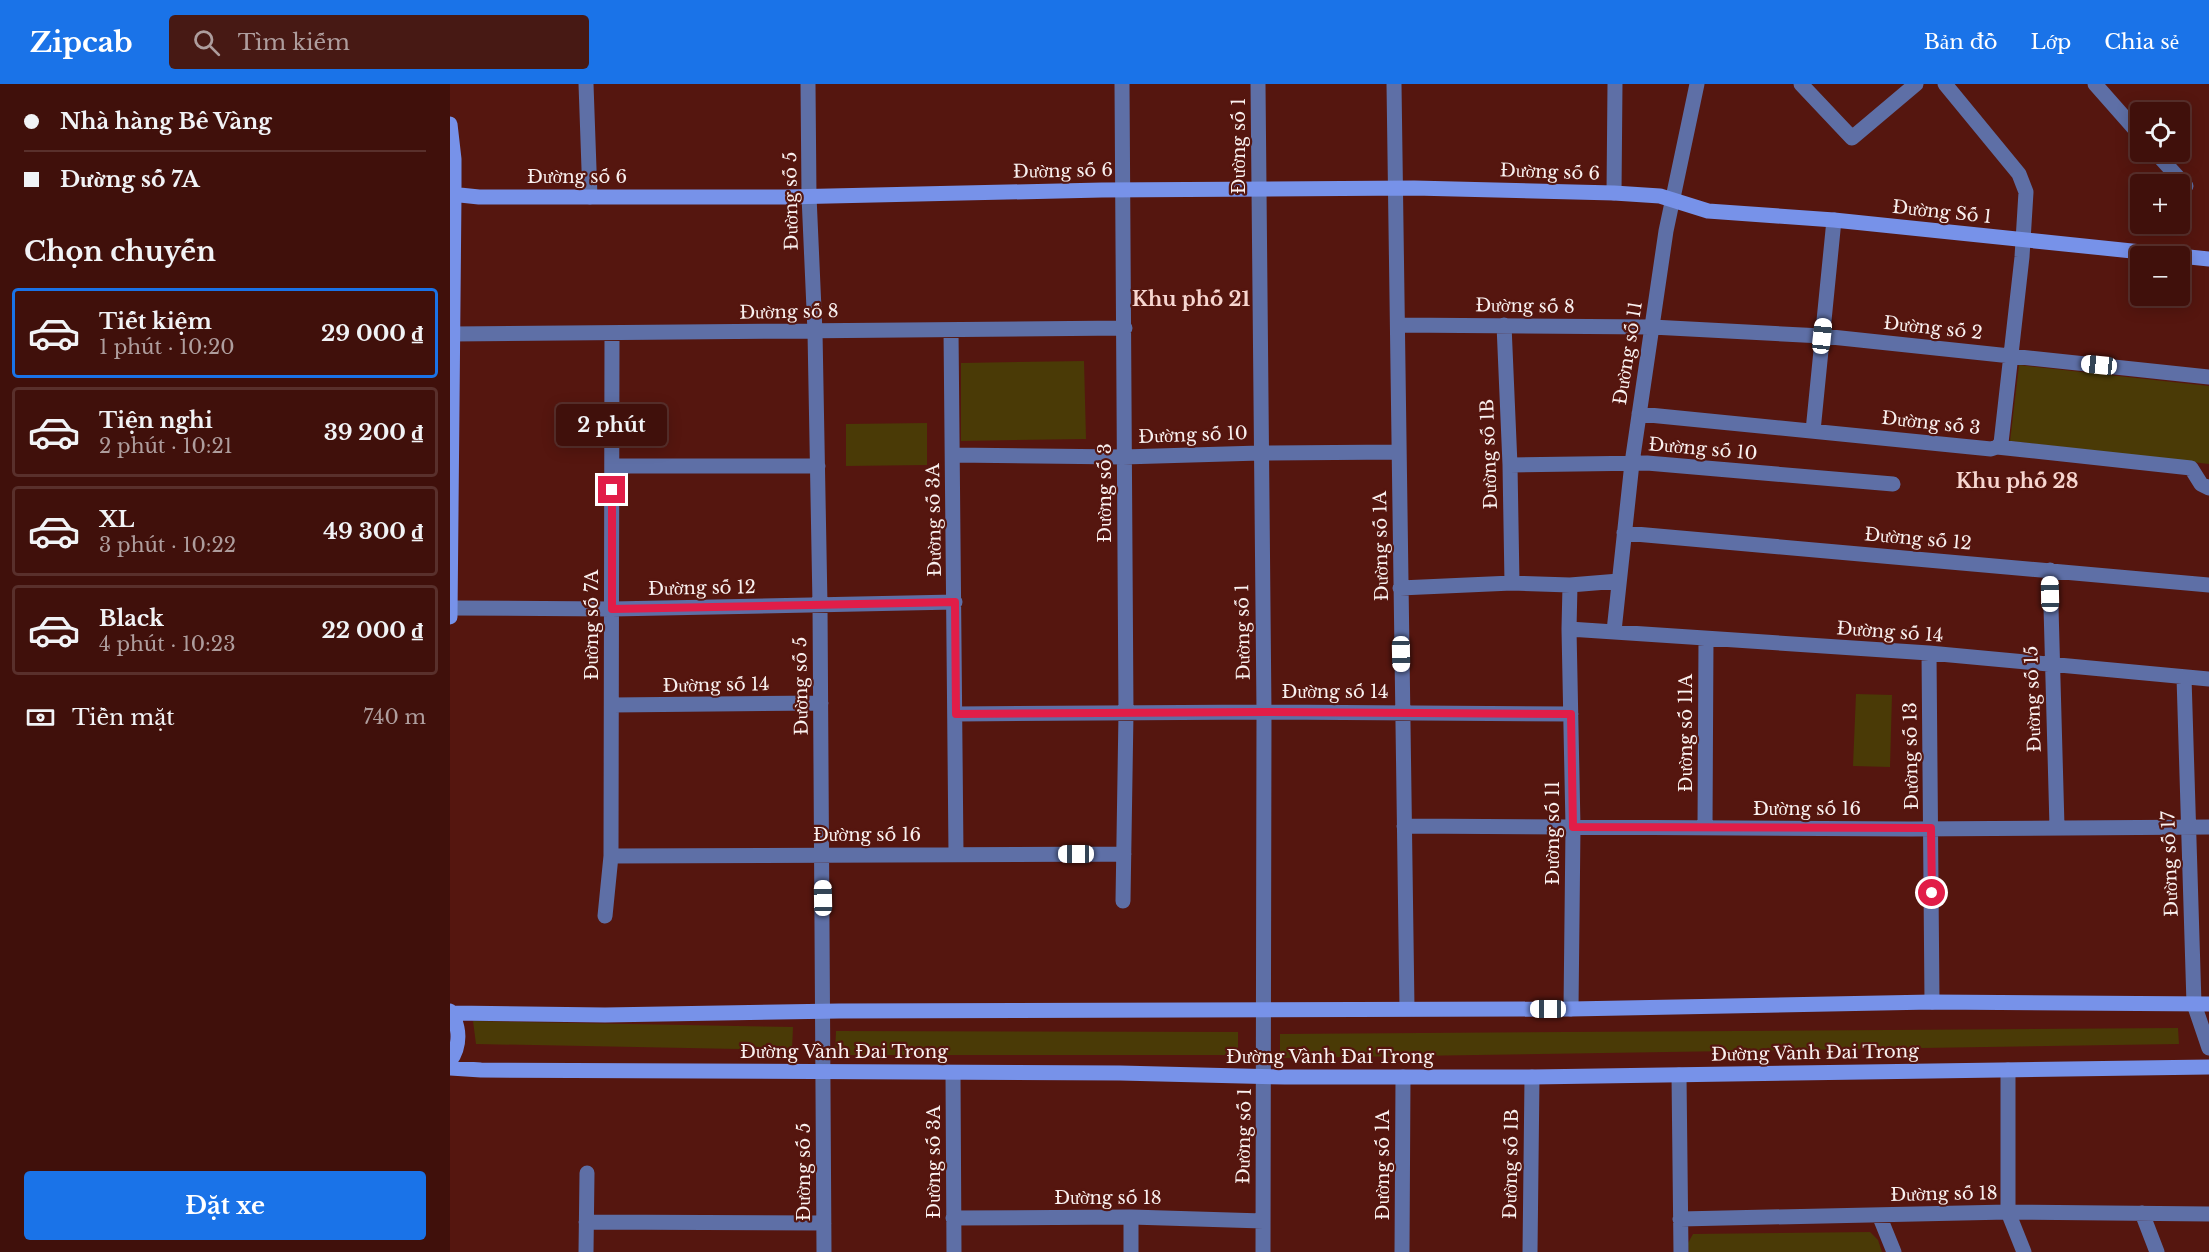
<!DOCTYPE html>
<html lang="vi">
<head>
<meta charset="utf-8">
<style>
  body { margin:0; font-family:"Libre Baskerville",serif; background:#471914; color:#f1f3f6; height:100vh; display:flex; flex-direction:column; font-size:22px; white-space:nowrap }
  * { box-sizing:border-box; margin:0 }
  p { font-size:20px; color:#ae9d9d }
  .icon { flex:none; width:33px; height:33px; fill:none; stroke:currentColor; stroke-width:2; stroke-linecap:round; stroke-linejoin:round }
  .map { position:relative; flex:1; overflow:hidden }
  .drawer { display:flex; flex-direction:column; background:#40100b; width:450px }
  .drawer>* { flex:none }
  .banner { display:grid; align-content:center; height:132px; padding:0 24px; background:#40100b }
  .tools { position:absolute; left:1680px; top:18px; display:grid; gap:12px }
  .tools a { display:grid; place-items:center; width:60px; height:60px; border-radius:6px; background:#40100b; box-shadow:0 3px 15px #0003,0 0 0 2px #59302c; font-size:30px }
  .end { position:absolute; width:27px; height:27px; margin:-14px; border:8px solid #e11d48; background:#fff; box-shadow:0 0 0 3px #fff }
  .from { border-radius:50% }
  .bubble { position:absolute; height:42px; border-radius:6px; background:#40100b; box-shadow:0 3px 15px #0003,0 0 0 2px #59302c; font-size:20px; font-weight:700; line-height:42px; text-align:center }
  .car { position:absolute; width:18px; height:36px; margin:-18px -9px; border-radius:8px; box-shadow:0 0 4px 2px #0007; background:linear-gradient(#fff 24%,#345 0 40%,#fff 0 76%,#345 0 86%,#fff 0) }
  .banner b { display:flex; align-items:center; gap:21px; height:57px; font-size:22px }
  .banner b+b { border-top:2px solid #59302c }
  .banner i { width:15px; height:15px; background:#f1f3f6 }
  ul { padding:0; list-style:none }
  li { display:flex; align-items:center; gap:18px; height:90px; margin:0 12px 9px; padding:0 12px; border:3px solid #59302c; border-radius:6px }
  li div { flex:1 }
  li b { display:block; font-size:22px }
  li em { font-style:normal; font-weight:700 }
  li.on { border-color:#1a73e8 }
  li>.icon { width:54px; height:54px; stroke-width:1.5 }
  h2 { padding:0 24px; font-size:27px; line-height:72px }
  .pay { display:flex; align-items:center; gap:15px; height:66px; padding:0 24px; font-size:22px }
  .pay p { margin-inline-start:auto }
  .primary-button { display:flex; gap:12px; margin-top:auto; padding:12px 24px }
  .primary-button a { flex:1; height:69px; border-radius:6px; background:#1a73e8; color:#fff; font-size:24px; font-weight:700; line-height:69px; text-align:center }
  header { display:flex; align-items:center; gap:36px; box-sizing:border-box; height:84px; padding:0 30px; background:#1a73e8; color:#fff }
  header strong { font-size:28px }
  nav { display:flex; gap:33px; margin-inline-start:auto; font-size:21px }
  .search { width:420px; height:54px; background:#471914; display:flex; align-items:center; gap:15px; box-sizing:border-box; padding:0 21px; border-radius:6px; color:#ae9d9d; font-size:22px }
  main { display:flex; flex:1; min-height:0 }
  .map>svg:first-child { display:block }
</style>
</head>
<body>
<header>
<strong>Zipcab</strong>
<div class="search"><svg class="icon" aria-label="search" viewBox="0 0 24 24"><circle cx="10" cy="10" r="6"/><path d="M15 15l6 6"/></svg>Tìm kiếm</div>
<nav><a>Bản đồ</a><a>Lớp</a><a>Chia sẻ</a></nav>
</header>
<main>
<section class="drawer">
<div class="banner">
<b><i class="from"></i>Nhà hàng Bê Vàng</b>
<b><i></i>Đường số 7A</b>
</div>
<h2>Chọn chuyến</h2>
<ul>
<li class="on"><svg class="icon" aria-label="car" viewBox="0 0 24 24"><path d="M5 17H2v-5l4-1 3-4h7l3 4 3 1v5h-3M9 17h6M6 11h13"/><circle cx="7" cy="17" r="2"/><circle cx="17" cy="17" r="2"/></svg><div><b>Tiết kiệm</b><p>1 phút · 10:20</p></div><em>29 000 ₫</em></li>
<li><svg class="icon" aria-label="car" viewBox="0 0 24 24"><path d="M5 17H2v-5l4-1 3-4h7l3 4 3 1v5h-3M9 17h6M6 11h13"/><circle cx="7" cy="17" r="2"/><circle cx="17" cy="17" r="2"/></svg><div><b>Tiện nghi</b><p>2 phút · 10:21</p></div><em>39 200 ₫</em></li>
<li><svg class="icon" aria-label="car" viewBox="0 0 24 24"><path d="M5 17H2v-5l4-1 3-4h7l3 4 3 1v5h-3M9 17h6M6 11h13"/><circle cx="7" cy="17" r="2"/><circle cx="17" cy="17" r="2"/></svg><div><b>XL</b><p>3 phút · 10:22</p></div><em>49 300 ₫</em></li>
<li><svg class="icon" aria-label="car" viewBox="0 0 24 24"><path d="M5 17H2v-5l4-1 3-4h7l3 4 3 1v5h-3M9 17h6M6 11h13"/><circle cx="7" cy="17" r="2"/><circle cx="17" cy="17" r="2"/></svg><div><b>Black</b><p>4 phút · 10:23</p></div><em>22 000 ₫</em></li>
</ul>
<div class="pay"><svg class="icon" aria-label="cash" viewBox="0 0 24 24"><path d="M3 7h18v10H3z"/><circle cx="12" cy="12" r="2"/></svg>Tiền mặt<p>740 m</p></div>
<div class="primary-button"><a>Đặt xe</a></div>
</section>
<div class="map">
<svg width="1759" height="1168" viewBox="0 0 1759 1168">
  <rect width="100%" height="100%" fill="#55160f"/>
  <path fill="#4a3a06" d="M 634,277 L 636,355 L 511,357 L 511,279 Z
    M 1569,281 L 1759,302 L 1759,380 L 1560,357 Z
    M 477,339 L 477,381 L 396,382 L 396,340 Z
    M 1406,610 L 1442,611 L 1440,683 L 1403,682 Z
    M 23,937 L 343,943 L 342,966 L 26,960 Z
    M 1728,944 L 1729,960 L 830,974 L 830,950 Z
    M 386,947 L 788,948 L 788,971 L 385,971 Z
    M 1420,1148 L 1428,1156 L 1432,1168 L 1239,1168 L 1238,1159 L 1243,1150 Z"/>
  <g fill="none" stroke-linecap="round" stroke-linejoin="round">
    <path stroke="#5e6fa6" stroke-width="15" d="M 136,0 L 140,113
      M 358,0 L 359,112 L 365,248 L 370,521 L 374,1168
      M 672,0 L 676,629 L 673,817
      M 808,0 L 814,628 L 813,1168
      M 944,0 L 957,924
      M 1351,0 L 1402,54 L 1466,0
      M 1495,0 L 1569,90 L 1576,108 L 1572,173 L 1551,359 L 1547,363
      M 1645,0 L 1690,51
      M 1705,68 L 1736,102
      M 1164,109 L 1165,0
      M 948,241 L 1202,243 L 1372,252 L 1759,293
      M 1054,241 L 1060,381 L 1062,499
      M 501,246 L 506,770
      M 2,250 L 675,244
      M 1189,330 L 1541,365 L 1547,363 L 1741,384 L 1751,400 L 1759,404
      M 1363,347 L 1384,136
      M 503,371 L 673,373 L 810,369 L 949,368
      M 1060,381 L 1197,379 L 1443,400
      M 162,382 L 368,382
      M 1174,449 L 1759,501
      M 1600,486 L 1607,743
      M 1120,501 L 1119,545 L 1123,743 L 1121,925
      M 950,504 L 1062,499 L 1120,501 L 1169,497
      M 0,524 L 162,525 L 505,518
      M 1119,545 L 1479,569 L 1759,595
      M 1164,547 L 1182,379 L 1216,147 L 1247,0
      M 1479,569 L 1482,918
      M 1734,593 L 1744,920 L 1759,964
      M 162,621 L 371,619
      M 506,630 L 814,628 L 1121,630
      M 954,742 L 1461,745 L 1759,743
      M 1255,744 L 1256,555
      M 161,772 L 674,770
      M 155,832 L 161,772 L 162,249
      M 1558,986 L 1558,1128 L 1574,1168
      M 503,989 L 504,1168
      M 1229,991 L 1231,1168
      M 1692,1129 L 1707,1168
      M 1429,1131 L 1444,1168
      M 681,1133 L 681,1168
      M 503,1134 L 681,1133 L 813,1137
      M 1230,1135 L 1558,1128 L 1759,1130
      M 136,1138 L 374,1139
      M 136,1168 L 137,1089
      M 952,1168 L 953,993
      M 1080,1168 L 1082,993"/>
    <path stroke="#7792e9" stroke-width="15" d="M 0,40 L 4,75 L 4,111 L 0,533
      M 0,110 L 29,113 L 336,113 L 652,106 L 964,104 L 1164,109 L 1210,112 L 1258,127 L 1384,136 L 1759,175
      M 0,927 C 10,943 11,961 0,977
      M 2,929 L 155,931 L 389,927 L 1121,925 L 1482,918 L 1759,920
      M 0,984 L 31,986 L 670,989 L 835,993 L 1082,993 L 1759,983"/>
  </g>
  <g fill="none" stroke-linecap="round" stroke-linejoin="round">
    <path stroke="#e11d48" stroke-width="8" d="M 162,406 L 162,525 L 505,518 L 506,630 L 814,628 L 1121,630 L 1123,743 L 1481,744 L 1482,809"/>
  </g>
  <g text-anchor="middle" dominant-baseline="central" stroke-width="4.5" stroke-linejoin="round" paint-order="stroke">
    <g font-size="18" fill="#f9f0ef" stroke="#55160f">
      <text transform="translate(789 62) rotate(-90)">Đường số 1</text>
      <text transform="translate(613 87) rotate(-1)">Đường số 6</text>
      <text transform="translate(1100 88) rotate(2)">Đường số 6</text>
      <text x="127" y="93">Đường số 6</text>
      <text transform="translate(341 117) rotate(-91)">Đường số 5</text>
      <text transform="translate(1492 128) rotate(6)">Đường Số 1</text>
      <text transform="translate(1075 222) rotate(1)">Đường số 8</text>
      <text transform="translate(339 228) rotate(-1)">Đường số 8</text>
      <text transform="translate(1483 244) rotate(6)">Đường số 2</text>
      <text transform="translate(1178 269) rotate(-81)">Đường số 11</text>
      <text transform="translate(1481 339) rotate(6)">Đường số 3</text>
      <text transform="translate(743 351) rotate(-2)">Đường số 10</text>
      <text transform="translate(1253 365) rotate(5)">Đường số 10</text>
      <text transform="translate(1039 370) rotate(-92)">Đường số 1B</text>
      <text transform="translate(655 409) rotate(-90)">Đường số 3</text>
      <text transform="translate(484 436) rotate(-91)">Đường số 3A</text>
      <text transform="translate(1468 455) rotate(5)">Đường số 12</text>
      <text transform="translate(931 462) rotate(-91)">Đường số 1A</text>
      <text transform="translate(252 504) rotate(-1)">Đường số 12</text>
      <text transform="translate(142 541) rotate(-90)">Đường số 7A</text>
      <text transform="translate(793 548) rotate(-91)">Đường số 1</text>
      <text transform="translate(1440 548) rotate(4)">Đường số 14</text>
      <text transform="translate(266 601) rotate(-1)">Đường số 14</text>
      <text transform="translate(351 602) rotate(-91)">Đường số 5</text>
      <text x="885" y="608">Đường số 14</text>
      <text transform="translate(1583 615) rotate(-92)">Đường số 15</text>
      <text transform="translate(1236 649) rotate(-90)">Đường số 11A</text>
      <text transform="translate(1461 672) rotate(-91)">Đường số 13</text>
      <text x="1357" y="725">Đường số 16</text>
      <text transform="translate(1103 749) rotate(-90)">Đường số 11</text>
      <text x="417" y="751">Đường số 16</text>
      <text transform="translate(1720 780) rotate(-92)">Đường số 17</text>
      <text x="394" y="968">Đường Vành Đai Trong</text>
      <text transform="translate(1365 969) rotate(-1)">Đường Vành Đai Trong</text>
      <text x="880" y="973">Đường Vành Đai Trong</text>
      <text transform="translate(794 1052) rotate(-89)">Đường số 1</text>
      <text transform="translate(484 1078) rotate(-90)">Đường số 3A</text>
      <text transform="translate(1061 1080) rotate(-89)">Đường số 1B</text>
      <text transform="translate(933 1081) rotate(-90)">Đường số 1A</text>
      <text transform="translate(354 1088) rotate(-90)">Đường số 5</text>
      <text transform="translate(1494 1110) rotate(-1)">Đường số 18</text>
      <text x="658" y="1114">Đường số 18</text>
    </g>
    <g font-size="20" font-weight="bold" fill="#f7d6d0" stroke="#55160f">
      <text x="741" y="215">Khu phố 21</text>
      <text x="1567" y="397">Khu phố 28</text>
    </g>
  </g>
</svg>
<div class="tools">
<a><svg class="icon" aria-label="locate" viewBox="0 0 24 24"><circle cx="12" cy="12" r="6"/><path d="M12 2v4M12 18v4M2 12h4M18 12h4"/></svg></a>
<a>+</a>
<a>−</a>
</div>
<i class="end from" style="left:1482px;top:809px"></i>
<i class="end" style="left:162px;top:406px"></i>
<div class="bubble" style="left:106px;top:320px;width:111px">2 phút</div>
<i class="car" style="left:1372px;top:252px;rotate:6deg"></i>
<i class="car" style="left:1649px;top:281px;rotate:276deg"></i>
<i class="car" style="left:1600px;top:510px;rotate:359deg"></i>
<i class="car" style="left:951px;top:570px;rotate:179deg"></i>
<i class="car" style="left:626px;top:770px;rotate:270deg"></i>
<i class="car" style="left:373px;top:814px;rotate:359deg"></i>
<i class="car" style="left:1098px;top:925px;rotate:270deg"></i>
</div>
</main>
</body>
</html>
